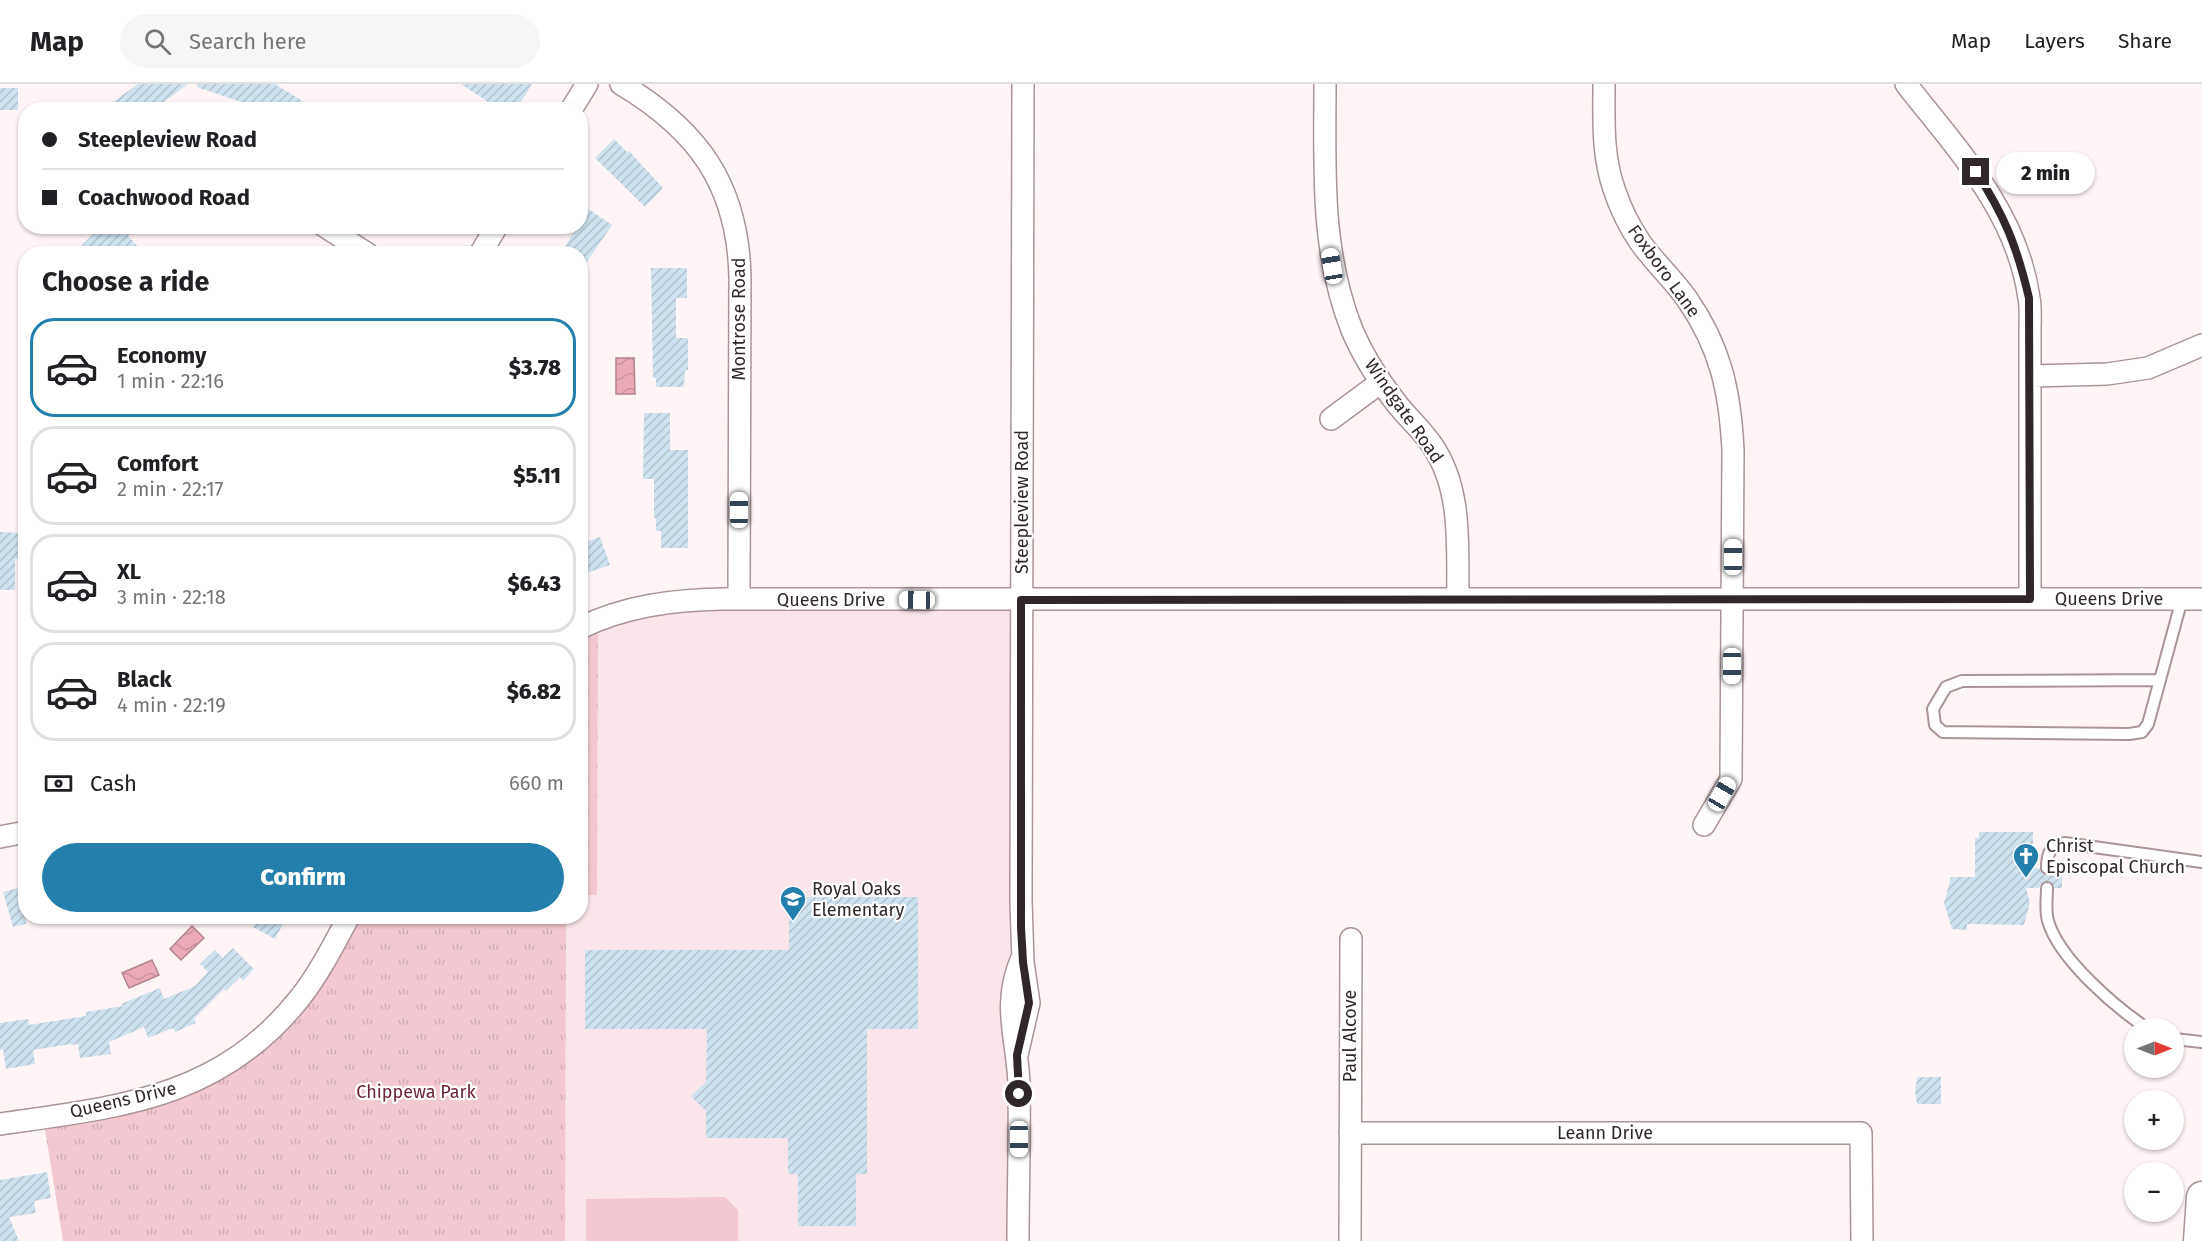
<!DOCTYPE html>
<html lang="en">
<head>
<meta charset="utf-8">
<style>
  body { margin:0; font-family:"Fira Sans",sans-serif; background:#f6f6f6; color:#202124; height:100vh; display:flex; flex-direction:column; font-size:22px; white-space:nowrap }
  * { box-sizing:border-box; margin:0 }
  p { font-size:20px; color:#757577 }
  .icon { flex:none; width:33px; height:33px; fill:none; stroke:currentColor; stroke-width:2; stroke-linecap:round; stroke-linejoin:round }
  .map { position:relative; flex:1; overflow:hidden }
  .panel { position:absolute; left:18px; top:162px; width:570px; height:678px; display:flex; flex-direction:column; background:#fff; border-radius:24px; box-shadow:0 2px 4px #0004 }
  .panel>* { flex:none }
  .guide { position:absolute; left:18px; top:18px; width:570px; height:132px; border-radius:24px; box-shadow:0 2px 4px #0004; display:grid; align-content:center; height:132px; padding:0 24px; background:#fff }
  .needle { width:39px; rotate:90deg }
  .controls { position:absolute; left:2124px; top:934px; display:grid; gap:12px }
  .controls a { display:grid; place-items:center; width:60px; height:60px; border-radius:50%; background:#fff; box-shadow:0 2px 4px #0004; font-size:30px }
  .end { position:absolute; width:27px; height:27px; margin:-14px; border:8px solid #302729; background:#fff; box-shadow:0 0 0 3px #fff }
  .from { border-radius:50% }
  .bubble { position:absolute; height:42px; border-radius:21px; background:#fff; box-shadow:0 2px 4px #0004; font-size:20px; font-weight:800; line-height:42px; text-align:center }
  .car { position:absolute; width:18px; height:36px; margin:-18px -9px; border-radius:8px; box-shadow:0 0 4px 2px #0007; background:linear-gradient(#fff 24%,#345 0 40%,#fff 0 76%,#345 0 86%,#fff 0) }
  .guide b { display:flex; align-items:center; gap:21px; height:57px; font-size:22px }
  .guide b+b { border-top:2px solid #e0e0e0 }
  .guide i { width:15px; height:15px; background:#202124 }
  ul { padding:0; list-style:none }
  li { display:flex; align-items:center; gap:18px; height:99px; margin:0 12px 9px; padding:0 12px; border:3px solid #e0e0e0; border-radius:24px }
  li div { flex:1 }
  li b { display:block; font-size:22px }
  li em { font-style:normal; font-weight:800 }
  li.on { border-color:#247fad }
  li>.icon { width:54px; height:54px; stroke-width:1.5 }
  h2 { padding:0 24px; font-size:27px; line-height:72px }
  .pay { display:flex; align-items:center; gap:15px; height:66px; padding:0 24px; font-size:22px }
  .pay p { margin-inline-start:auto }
  .action { display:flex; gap:12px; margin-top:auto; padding:12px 24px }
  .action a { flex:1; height:69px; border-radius:36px; background:#247fad; color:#fff; font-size:24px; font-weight:800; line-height:69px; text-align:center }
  header { display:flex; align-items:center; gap:36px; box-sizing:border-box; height:84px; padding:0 30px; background:#fff; border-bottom:2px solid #e0e0e0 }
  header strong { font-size:28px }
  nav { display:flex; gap:33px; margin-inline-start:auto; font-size:21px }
  .search { width:420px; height:54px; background:#f6f6f6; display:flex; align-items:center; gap:15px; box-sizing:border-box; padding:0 21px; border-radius:33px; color:#757577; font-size:22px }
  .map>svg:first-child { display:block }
</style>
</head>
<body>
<header>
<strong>Map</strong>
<div class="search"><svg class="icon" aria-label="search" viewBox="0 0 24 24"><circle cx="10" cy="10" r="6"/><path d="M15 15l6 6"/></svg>Search here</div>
<nav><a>Map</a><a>Layers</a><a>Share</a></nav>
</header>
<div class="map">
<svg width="2202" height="1157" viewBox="0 0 2202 1157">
  <defs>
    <pattern id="park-tufts" width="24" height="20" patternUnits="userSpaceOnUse" patternTransform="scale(1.5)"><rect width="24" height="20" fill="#f3c8d0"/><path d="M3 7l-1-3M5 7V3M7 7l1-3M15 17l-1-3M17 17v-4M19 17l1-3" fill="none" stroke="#d1acb3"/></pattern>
    <pattern id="water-waves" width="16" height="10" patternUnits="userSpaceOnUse" patternTransform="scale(1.5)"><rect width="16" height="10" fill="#ecaab8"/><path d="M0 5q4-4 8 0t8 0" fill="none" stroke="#cb929e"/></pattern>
    <pattern id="building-hatch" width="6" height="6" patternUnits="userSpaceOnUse" patternTransform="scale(1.5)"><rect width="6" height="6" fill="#cee2ef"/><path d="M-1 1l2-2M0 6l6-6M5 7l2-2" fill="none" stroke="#b1c2cd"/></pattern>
  </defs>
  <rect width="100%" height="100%" fill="#fff5f6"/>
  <path fill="#fae6ea" d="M 1021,517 L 1018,1157 L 565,1157 L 566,833 L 580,832 L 581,811 L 597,810 L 598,536 L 619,528 Z"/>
  <path fill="#f3c8d0" d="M 725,1113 L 738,1126 L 738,1157 L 586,1157 L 586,1115 Z"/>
  <path fill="url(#park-tufts)" d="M 598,536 L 597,811 L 581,811 L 581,544 Z
    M 349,833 L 566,833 L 565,1157 L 63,1157 L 43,1033 L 103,1023 L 251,964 Z"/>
  <path fill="url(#water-waves)" stroke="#b4838d" stroke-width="1.5" d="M 616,274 L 634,274 L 635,310 L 616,310 Z
    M 192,842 L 204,854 L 181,876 L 170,865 Z
    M 152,876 L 159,891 L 129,904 L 122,889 Z"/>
  <path fill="url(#building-hatch)" d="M 138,0 L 188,0 L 153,26 L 102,26 Z
    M 198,0 L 275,0 L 317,26 L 265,26 L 197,3 Z
    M 461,0 L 532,0 L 516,26 L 500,26 Z
    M 0,4 L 18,4 L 18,26 L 0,26 Z
    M 614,55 L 628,69 L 629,67 L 663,104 L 645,123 L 595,74 Z
    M 580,119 L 612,141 L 580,188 L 580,170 L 560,170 L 578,142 L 580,142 Z
    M 101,142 L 137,142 L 128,152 L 145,170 L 73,170 Z
    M 651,184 L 687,184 L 687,214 L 676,214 L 676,254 L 688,254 L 688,286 L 685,286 L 684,303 L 656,303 L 656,294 L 653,294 Z
    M 644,329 L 670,329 L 670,366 L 688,366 L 688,464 L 661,464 L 661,447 L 656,447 L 656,434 L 654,434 L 654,395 L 643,395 Z
    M 0,448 L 21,449 L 21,475 L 15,475 L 15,506 L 0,506 Z
    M 600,453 L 610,481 L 580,491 L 580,460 Z
    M 1979,748 L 2033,748 L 2033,784 L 2040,784 L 2043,790 L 2047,791 L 2053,788 L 2054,784 L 2062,784 L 2062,804 L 2054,804 L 2051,798 L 2047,797 L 2041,800 L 2039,804 L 2026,804 L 2030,819 L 2024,841 L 1967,840 L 1967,846 L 1952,845 L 1944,819 L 1951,793 L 1975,793 L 1975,754 L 1979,754 Z
    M 26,802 L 26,840 L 13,843 L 3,808 Z
    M 789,813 L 918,813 L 918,945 L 867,945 L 867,1090 L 856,1090 L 856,1142 L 798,1142 L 798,1090 L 788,1090 L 788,1054 L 706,1054 L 706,1027 L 691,1012 L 706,998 L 707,945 L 585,945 L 585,866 L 789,866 Z
    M 263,832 L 287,832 L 275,855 L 253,843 Z
    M 233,864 L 254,885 L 243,897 L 240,893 L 226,907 L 224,905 L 194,935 L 196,939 L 175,948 L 173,944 L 148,954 L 144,943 L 109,958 L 111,970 L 80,974 L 78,960 L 71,961 L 71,960 L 33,966 L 35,980 L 6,985 L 3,965 L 0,966 L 0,939 L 28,935 L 29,941 L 86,932 L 86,928 L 123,922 L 121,920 L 160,904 L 164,915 L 195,902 L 208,888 L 200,880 L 215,866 L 223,874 Z
    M 1917,993 L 1941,993 L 1941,1020 L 1917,1020 L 1915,1007 Z
    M 47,1088 L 51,1114 L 34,1117 L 36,1129 L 9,1133 L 19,1157 L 0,1157 L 0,1096 Z"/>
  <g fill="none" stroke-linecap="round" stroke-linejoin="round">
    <g stroke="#ab9498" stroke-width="14">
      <path id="lane" d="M 2160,596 L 1962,597 L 1946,603 L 1933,625 L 1935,641 L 1943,648 L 2129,650 L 2142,648 L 2148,640 L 2182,515
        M 2047,784 C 2047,770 2050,760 2065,759 L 2202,778
        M 2047,804 C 2047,815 2045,826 2048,837 C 2059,875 2115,923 2148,945
        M 2174,955 L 2202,958"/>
    </g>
    <g stroke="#ab9498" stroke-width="24">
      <path id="street" d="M 621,0 C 698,46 738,101 740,193 L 739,515
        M 1325,0 C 1325,85 1320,165 1352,246 C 1363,272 1379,297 1397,320 C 1408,334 1422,346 1432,361 C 1463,406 1457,463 1458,515
        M 1604,0 C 1604,36 1602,70 1614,105 C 1620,123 1629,142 1640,158 C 1654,178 1673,195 1687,215 C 1721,264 1730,308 1733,366 L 1731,695 L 1704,741
        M 1906,0 C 1957,65 2017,128 2029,214 C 2031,224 2030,236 2030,246 L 2030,515
        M 571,26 L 587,0
        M 324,142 L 368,170
        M 480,170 L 497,142
        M 2030,292 L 2107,290 L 2148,284 L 2202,261
        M 1331,335 L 1381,298
        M 580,544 C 625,522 672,516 722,515 L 2202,515
        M 0,753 L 26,748
        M 1017,971 L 1029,919 L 1023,878 L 1021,817 L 1023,0
        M 0,1040 C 119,1023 219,1015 299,915 C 319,890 334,860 349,832
        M 1350,1049 L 1861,1049 L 1862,1157
        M 1018,1157 C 1018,1105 1020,1052 1019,999 C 1017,953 1002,922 1021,876
        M 1350,1157 L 1351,855"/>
    </g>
    <g stroke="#ab9498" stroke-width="33">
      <path id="secondary" d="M 2199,1157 L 2202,1113"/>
    </g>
    <use href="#lane" stroke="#fff" stroke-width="10"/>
    <use href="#street" stroke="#fff" stroke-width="21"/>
    <use href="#secondary" stroke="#fff" stroke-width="30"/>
  </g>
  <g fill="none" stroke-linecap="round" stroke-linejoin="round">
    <path stroke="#302729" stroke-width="8" d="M 1019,1010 L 1017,971 L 1029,919 L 1023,878 L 1021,843 L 1021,516 L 2030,515 L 2029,214 C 2017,163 2005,132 1976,88"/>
  </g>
  <defs>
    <g id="church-pin" transform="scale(1.35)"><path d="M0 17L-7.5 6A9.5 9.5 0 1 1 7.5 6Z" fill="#247fad" stroke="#fff"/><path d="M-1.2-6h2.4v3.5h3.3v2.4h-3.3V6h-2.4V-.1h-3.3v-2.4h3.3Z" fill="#fff"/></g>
    <g id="school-pin" transform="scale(1.35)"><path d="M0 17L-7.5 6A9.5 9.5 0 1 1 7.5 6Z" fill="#247fad" stroke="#fff"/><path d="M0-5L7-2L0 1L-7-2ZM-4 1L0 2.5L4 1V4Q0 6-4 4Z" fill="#fff"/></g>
  </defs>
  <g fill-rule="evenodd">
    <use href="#church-pin" x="2026" y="772"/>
    <use href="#school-pin" x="793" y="815"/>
  </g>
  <g text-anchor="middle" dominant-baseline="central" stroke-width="4.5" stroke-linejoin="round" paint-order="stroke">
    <g font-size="18" fill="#302729" stroke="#fff">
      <text transform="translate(1664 187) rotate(54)">Foxboro Lane</text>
      <text transform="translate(739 235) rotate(-90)">Montrose Road</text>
      <text transform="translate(1404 327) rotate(55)">Windgate Road</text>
      <text transform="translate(1022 418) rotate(-90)">Steepleview Road</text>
      <text x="2109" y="515">Queens Drive</text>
      <text x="831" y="516">Queens Drive</text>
      <text transform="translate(1350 952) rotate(-90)">Paul Alcove</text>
      <text transform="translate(123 1016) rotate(-13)">Queens Drive</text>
      <text x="1605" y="1049">Leann Drive</text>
    </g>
    <g font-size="18" fill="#302729" stroke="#fff" text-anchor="start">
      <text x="2046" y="762">Christ<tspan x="2046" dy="21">Episcopal Church</tspan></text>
      <text x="812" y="805">Royal Oaks<tspan x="812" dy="21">Elementary</tspan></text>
    </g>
    <g font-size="18" fill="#6f233b" stroke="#fff">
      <text x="416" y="1008">Chippewa Park</text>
    </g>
  </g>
</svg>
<div class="controls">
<a><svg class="needle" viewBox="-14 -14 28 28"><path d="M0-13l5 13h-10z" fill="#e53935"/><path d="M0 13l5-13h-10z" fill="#757577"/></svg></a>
<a>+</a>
<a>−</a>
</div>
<i class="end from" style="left:1019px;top:1010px"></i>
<i class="end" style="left:1976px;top:88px"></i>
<div class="bubble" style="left:1996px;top:68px;width:99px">2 min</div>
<i class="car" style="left:1332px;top:182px;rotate:351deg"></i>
<i class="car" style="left:739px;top:426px;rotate:0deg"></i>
<i class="car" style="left:1733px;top:473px;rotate:0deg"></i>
<i class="car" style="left:917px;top:516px;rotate:271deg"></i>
<i class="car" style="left:1732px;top:582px;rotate:180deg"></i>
<i class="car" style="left:1722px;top:710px;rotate:30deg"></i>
<i class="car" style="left:1019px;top:1055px;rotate:180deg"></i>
<div class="guide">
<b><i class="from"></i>Steepleview Road</b>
<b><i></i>Coachwood Road</b>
</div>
<section class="panel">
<h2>Choose a ride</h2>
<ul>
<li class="on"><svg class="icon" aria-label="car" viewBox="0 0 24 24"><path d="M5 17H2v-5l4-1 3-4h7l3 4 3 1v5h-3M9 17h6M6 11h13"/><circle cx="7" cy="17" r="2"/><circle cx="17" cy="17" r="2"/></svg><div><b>Economy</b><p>1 min · 22:16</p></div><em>$3.78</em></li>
<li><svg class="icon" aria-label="car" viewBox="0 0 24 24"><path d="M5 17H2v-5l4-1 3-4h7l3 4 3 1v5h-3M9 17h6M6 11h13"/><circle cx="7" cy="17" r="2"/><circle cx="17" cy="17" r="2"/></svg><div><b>Comfort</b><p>2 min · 22:17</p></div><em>$5.11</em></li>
<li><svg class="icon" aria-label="car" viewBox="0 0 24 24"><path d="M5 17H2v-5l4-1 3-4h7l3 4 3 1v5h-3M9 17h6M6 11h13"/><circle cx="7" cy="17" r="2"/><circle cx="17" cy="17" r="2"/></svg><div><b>XL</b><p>3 min · 22:18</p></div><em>$6.43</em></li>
<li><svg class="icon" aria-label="car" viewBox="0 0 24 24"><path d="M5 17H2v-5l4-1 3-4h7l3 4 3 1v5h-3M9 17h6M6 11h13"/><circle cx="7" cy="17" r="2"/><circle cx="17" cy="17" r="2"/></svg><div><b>Black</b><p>4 min · 22:19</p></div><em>$6.82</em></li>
</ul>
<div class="pay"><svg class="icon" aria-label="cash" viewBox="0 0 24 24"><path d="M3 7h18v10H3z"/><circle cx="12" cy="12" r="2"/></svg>Cash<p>660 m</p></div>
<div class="action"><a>Confirm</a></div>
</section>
</div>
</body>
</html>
